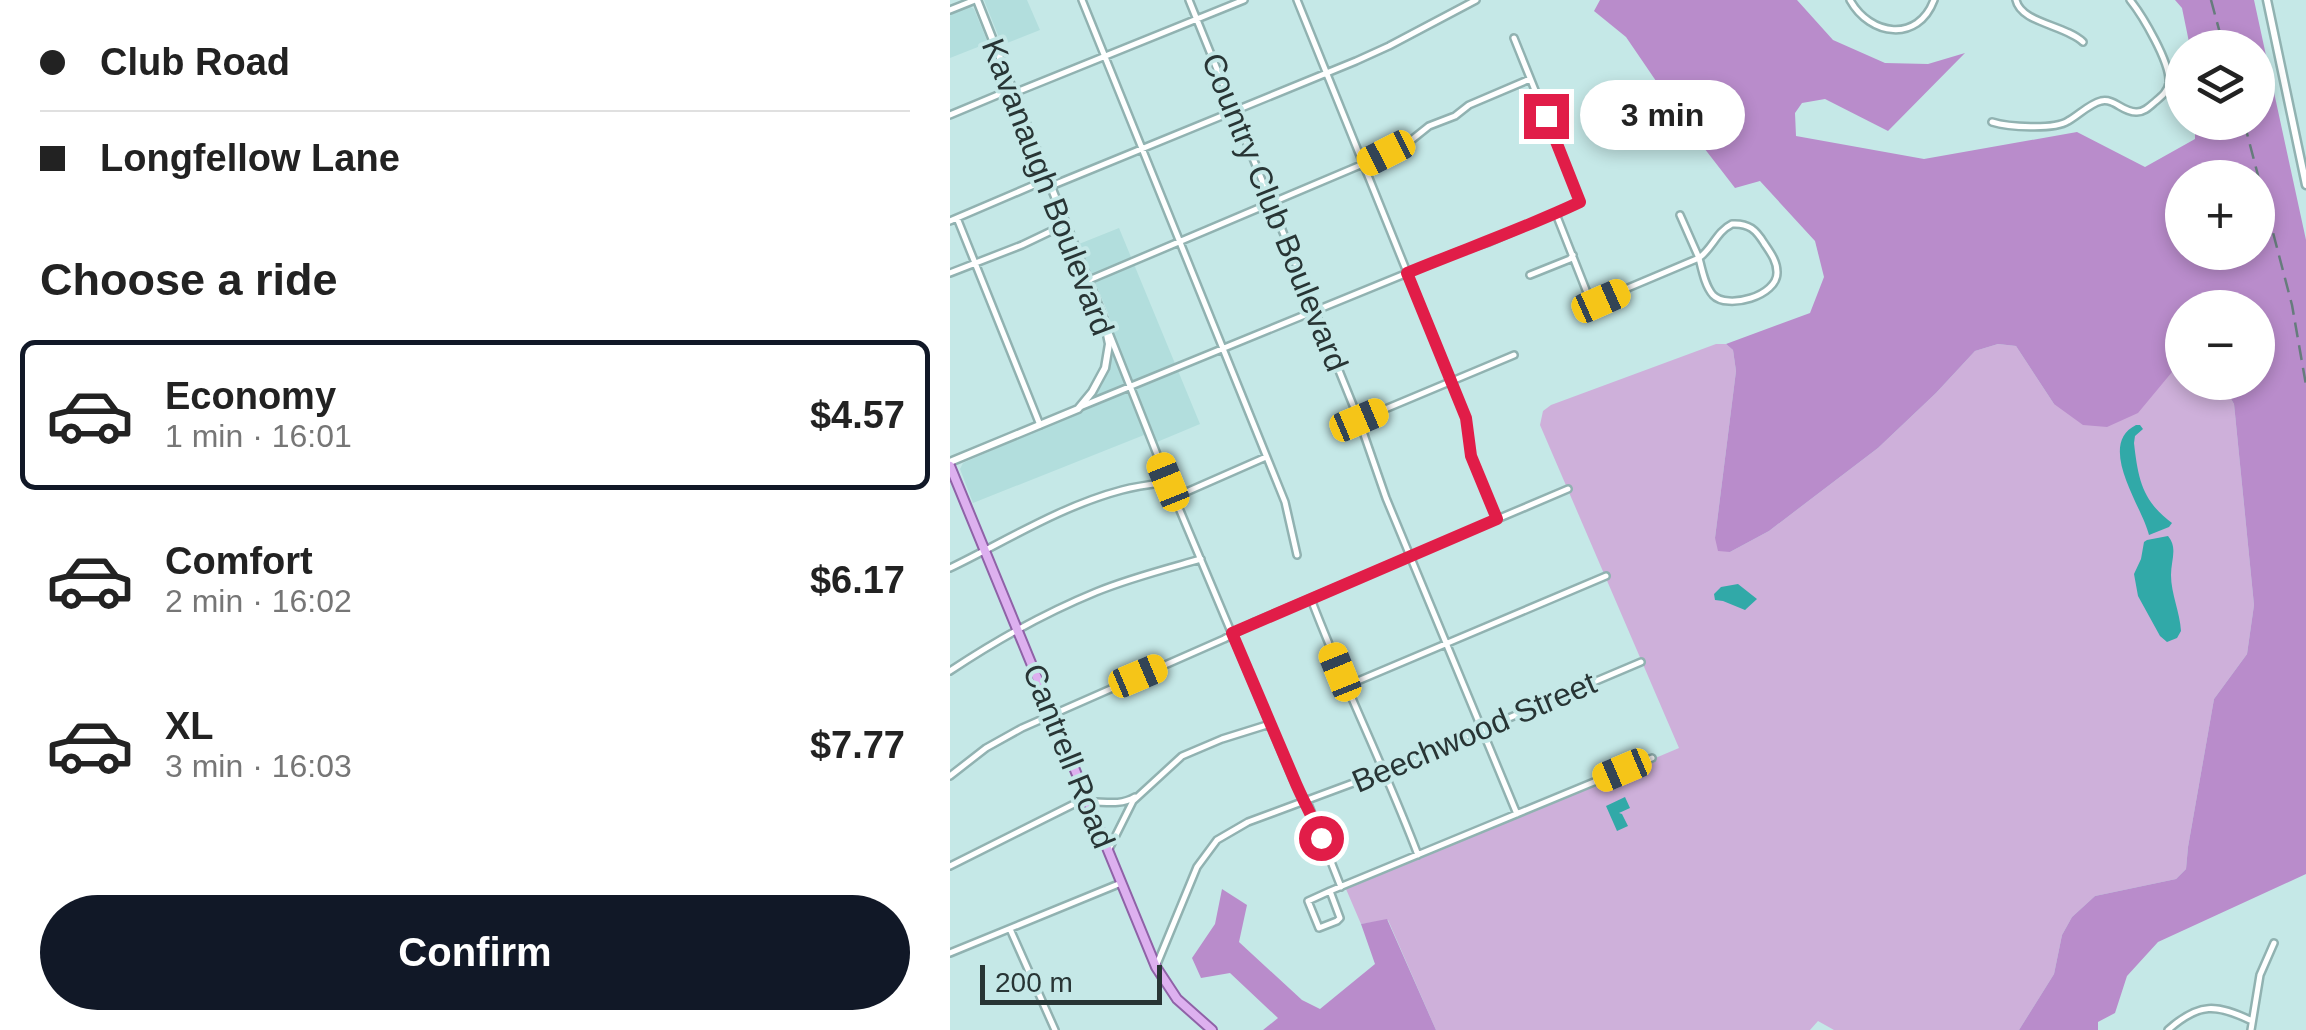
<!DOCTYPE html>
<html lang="en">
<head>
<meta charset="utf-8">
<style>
  body { margin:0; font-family:Helvetica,sans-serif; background:#f2f2f2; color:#222; height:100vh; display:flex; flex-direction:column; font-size:38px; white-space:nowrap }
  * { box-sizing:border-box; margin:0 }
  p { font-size:32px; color:#767676 }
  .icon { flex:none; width:55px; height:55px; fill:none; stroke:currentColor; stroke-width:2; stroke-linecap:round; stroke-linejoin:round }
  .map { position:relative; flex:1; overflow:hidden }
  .sheet { display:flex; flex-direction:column; background:#fff; width:950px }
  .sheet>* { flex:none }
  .guide { display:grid; align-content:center; height:220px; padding:0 40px; background:#fff }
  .fabs { position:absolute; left:1215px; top:30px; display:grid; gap:20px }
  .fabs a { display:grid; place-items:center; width:110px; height:110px; border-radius:50%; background:#fff; box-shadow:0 5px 15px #0003; font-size:50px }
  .scale { position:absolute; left:30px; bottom:25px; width:182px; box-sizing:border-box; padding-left:10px; border:5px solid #283535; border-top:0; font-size:28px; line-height:35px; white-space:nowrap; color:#283535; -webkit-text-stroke:8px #c5e8e7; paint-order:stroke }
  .end { position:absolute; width:45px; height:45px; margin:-22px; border:12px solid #e11d48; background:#fff; box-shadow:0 0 0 5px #fff }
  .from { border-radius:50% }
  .bubble { position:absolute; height:70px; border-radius:35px; background:#fff; box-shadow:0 5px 15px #0003; font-size:32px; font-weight:600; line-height:70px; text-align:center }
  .car { position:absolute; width:30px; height:60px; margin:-30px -15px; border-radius:12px; box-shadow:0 0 8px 2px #0007; background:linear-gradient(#f5c518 24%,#345 0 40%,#f5c518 0 76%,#345 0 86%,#f5c518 0) }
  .guide b { display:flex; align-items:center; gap:35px; height:95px; font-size:38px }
  .guide b+b { border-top:2px solid #e0e0e0 }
  .guide i { width:25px; height:25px; background:#222 }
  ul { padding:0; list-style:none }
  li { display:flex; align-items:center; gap:30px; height:150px; margin:0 20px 15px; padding:0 20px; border:5px solid transparent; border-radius:15px }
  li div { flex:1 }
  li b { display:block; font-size:38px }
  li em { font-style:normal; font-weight:600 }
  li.on { border-color:#111827 }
  li>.icon { width:90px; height:90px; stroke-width:1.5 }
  h2 { padding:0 40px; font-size:45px; line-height:120px }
  .primary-button { display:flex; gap:20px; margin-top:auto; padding:20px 40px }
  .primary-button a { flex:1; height:115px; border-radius:60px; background:#111827; color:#fff; font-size:40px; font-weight:600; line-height:115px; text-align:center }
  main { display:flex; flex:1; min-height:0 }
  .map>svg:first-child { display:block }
</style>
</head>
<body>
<main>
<section class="sheet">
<div class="guide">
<b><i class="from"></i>Club Road</b>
<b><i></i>Longfellow Lane</b>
</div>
<h2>Choose a ride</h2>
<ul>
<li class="on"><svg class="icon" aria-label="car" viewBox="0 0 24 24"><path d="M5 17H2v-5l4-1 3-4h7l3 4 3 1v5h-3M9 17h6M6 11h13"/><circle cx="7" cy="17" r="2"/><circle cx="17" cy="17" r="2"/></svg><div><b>Economy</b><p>1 min · 16:01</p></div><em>$4.57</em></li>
<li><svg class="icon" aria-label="car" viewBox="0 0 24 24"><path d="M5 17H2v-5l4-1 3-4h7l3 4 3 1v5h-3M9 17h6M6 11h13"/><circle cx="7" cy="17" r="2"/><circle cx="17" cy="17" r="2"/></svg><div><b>Comfort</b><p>2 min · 16:02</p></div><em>$6.17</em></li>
<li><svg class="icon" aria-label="car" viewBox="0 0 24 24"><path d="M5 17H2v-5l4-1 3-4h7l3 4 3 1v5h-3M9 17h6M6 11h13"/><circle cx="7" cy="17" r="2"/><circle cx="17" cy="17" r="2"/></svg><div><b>XL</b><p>3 min · 16:03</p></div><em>$7.77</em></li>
</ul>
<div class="primary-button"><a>Confirm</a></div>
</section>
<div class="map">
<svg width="1356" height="1030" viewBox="0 0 1356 1030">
  <rect width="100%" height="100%" fill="#c5e8e7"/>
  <path fill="#b2dedd" d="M 34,0 L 77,0 L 90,30 L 52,45 Z
    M 19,6 L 24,9 L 38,43 L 0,58 L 0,14 Z
    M 169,228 L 250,424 L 207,442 L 203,432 L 194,435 L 23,503 L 10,469 L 13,463 L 135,410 L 152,385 L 162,353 L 162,328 L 158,313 L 129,244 Z"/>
  <path fill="#ceb0da" d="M 766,344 L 776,344 L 783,350 L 786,371 L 765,538 L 780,552 L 819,531 L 928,448 L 986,393 L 1025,351 L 1048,344 L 1066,346 L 1104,404 L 1232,360 L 1232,382 L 1272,383 L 1284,404 L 1304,605 L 1297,654 L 1264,699 L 1238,847 L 1236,869 L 1226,879 L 1145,896 L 1122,917 L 1112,935 L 1104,974 L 1069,1030 L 884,1030 L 868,1021 L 860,1030 L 486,1030 L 438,920 L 411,924 L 396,889 L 729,748 L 590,425 L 593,411 L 601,405 Z"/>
  <path fill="#b98ccb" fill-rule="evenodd" d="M 650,0 L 847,0 L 883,40 L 935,63 L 978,64 L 1015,53 L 938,131 L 875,99 L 852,103 L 845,113 L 846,136 L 974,159 L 1127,132 L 1195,167 L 1245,139 L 1245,123 L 1308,122 L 1308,48 L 1240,47 L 1232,8 L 1225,0 L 1304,0 L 1356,240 L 1356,874 L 1208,942 L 1177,976 L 1165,1013 L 1148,1022 L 1148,1030 L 1069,1030 L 1104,974 L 1112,935 L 1122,917 L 1145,896 L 1226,879 L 1236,869 L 1238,847 L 1264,699 L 1297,654 L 1304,605 L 1284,404 L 1272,383 L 1308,382 L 1308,308 L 1232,308 L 1232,360 L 1188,413 L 1157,427 L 1133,425 L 1104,404 L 1066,346 L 1048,344 L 1025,351 L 986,393 L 928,448 L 819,531 L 780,552 L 768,551 L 765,538 L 786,371 L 783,350 L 776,344 L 860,313 L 874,277 L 865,241 L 810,181 L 785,188 L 734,122 L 676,37 L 644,11 ZM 1232,178 L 1308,178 L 1308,252 L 1232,252 Z
    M 272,889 L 297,905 L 289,942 L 352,1000 L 370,1009 L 425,964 L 411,924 L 437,919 L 486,1030 L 313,1030 L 328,1018 L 280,973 L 251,978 L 242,958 L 265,924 Z"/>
  <path fill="#31a9a8" d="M 1186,425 L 1190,425 L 1193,429 L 1185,436 L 1184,443 C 1188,478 1192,501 1222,523 L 1219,527 L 1199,535 C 1192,506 1146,445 1186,425 Z
    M 1218,536 C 1228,548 1221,560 1221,575 C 1221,594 1230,612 1231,631 L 1227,638 L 1217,642 L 1210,636 L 1188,596 L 1184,574 L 1191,559 L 1194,542 L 1197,540 Z
    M 788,584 L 807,599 L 795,610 L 773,601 L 765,600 L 764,594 L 771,587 Z
    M 675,797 L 680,808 L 669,813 L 672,814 L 678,826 L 667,831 L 656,806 Z"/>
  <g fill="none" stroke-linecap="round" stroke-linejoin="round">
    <g stroke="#91b2b1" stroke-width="10">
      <path id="street" d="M 132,0 L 335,502 L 347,555
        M 239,0 L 409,420 L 436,498 L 567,814
        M 347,0 L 516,418 L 521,457 L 547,519
        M 900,0 C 920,36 968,43 984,0
        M 1066,0 C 1071,23 1115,25 1133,42
        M 0,10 L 25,0
        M 64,93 L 294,0
        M 0,115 L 62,89
        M 1042,122 C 1058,127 1104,130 1118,121 C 1129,115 1139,104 1151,101 C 1165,98 1173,113 1187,112 C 1195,112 1200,106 1206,101 C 1212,96 1218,91 1219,83 C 1221,63 1192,15 1180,0
        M 101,186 L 406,61 L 439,46 L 526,0
        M 606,214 L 638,295 L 647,301 L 749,258 L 730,215
        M 7,218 L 90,425
        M 0,221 L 98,179
        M 782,224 C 799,223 806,230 814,243 C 820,252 827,261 827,272 C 828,296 777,310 763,295 C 755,286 752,270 749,258 C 763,248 766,232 782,224 Z
        M 0,273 L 72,245 L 116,224
        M 580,275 L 620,259 L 623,255
        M 139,280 L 413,164 L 459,142 L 479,126 L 505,116 L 519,105 L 580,79
        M 159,333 L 218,482 L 343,779 L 353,799 L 359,806 L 391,887
        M 130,407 L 511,251 L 539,242 L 630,202 L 564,38
        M 409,420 L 564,355
        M 225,497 L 316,457
        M 0,568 C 56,541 111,506 172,490 C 187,486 203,484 218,482
        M 361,599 C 394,686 435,768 468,855
        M 0,671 C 45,641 95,613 146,592 C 180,578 216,569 251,559
        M 396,686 L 656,576
        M 0,776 L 36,748 L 72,728 L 274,639 L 305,622 L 618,489
        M 158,851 L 183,801 L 232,756 L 272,739 L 320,724
        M 0,866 L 124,804 C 145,797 164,809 185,797
        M 380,891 L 702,758
        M 380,891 L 390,918 L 387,921 L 369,928 L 358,901 Z
        M 60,929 L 105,1030
        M 0,953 L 171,883
        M 207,964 L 247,867 L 267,840 L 298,822 L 422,776 L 691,662
        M 1218,1030 C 1249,1002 1267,1004 1302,1021
        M 1301,1030 L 1310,975 L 1324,943"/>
    </g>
    <g stroke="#91b2b1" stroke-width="11">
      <path id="secondary" d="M 1317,0 L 1356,185
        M 0,462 L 128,409 L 142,392 L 155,368 L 159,344 L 154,320 L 27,0"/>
    </g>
    <g stroke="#8f62a7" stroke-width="12">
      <path id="primary" d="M 0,466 L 206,967 L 227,999 L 262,1030"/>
    </g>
    <use href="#street" stroke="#fff" stroke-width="5"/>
    <use href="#secondary" stroke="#fff" stroke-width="6"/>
    <use href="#primary" stroke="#ddb0ef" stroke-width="8"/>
    <path stroke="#667c7c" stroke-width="2.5" stroke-dasharray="15 8" stroke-linecap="butt" d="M 1261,0 L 1274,48
      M 1294,122 L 1342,305 L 1356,385"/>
  </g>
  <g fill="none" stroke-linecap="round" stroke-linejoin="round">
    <path stroke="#e11d48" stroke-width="12" d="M 371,838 C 363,817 352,799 344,779 L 282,633 L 547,519 L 521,456 L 516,418 L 457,273 C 515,249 573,229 630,202 L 596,116"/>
  </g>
  <g text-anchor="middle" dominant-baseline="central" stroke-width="8" stroke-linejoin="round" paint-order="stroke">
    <g font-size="32" fill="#283535" stroke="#c5e8e7">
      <text transform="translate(98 187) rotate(69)">Kavanaugh Boulevard</text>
      <text transform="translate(325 212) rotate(68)">Country Club Boulevard</text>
      <text transform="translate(524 732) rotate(-23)">Beechwood Street</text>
      <text transform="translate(119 756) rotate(68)">Cantrell Road</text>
    </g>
  </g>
</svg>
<div class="fabs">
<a><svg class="icon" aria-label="layers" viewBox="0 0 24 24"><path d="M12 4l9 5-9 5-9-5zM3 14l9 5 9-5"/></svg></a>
<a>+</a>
<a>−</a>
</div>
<div class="scale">200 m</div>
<i class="end from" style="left:371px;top:838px"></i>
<i class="end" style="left:596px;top:116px"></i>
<div class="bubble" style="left:630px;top:80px;width:165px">3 min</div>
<i class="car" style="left:436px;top:153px;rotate:243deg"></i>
<i class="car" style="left:651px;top:301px;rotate:66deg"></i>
<i class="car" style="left:409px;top:420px;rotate:67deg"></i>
<i class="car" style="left:218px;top:482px;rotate:338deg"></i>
<i class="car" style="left:390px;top:672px;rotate:338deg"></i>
<i class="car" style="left:188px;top:676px;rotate:67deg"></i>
<i class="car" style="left:672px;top:770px;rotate:247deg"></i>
</div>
</main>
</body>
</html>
